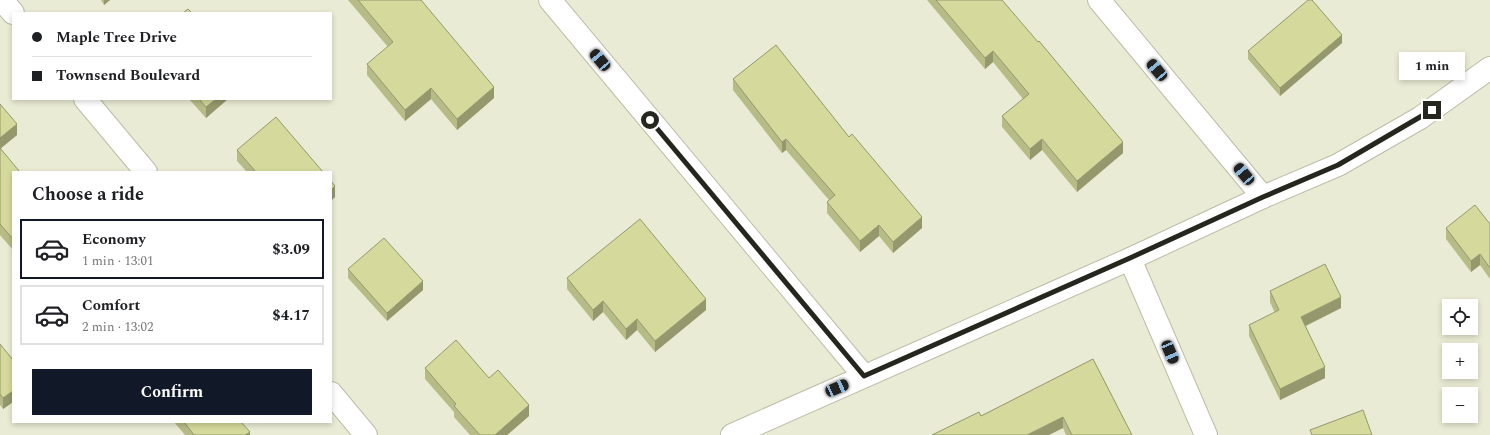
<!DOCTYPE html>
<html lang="en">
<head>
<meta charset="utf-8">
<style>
  body { margin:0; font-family:Spectral,serif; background:#f2f2f2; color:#202124; height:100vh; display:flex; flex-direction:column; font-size:15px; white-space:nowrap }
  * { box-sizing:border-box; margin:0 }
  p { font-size:13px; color:#757577 }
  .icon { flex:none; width:22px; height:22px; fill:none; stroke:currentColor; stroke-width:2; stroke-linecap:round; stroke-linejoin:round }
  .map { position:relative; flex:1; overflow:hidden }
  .side { position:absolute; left:12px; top:171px; width:320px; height:252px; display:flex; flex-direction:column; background:#fff; border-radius:0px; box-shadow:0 2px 6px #0003 }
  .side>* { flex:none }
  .hud { position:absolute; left:12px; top:12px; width:320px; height:88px; border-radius:0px; box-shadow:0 2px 6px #0003; display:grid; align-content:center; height:88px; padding:0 20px; background:#fff }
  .controls { position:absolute; left:1442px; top:299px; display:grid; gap:8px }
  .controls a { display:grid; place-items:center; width:36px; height:36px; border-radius:0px; background:#fff; box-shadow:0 2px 6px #0003; font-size:20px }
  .end { position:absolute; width:18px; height:18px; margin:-9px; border:5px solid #25261d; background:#fff; box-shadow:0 0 0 2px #fff }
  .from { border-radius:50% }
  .bubble { position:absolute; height:28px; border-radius:0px; background:#fff; box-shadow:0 2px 6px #0003; font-size:13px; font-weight:700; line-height:28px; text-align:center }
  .car { position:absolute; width:12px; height:24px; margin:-12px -6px; border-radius:5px; box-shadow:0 0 3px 1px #0007; background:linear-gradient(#222 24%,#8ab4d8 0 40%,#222 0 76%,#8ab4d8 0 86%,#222 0) }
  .hud b { display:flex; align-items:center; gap:14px; height:38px; font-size:15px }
  .hud b+b { border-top:1px solid #e0e0e0 }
  .hud i { width:10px; height:10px; background:#202124 }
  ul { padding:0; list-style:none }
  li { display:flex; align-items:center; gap:12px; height:60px; margin:0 8px 6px; padding:0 12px; border:2px solid #e0e0e0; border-radius:0px }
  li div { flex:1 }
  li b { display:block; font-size:15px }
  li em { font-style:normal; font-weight:700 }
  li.current { border-color:#111827 }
  li>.icon { width:36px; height:36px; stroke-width:1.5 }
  h2 { padding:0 20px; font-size:18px; line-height:48px }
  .action { display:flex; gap:8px; margin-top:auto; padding:8px 20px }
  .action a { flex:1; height:46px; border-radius:0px; background:#111827; color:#fff; font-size:16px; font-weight:700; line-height:46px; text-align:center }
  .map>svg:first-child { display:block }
</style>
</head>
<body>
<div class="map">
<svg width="1490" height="435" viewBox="0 0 1490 435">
  <rect width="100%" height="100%" fill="#e9ebd4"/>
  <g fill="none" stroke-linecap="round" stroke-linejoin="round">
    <g stroke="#bcbda7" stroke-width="24">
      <path id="street" d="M 2,0 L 13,13
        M 550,0 L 864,376
        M 1099,0 L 1263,197
        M 85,99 L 146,172
        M 1130,259 L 1206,435
        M 331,393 L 366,435"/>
    </g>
    <g stroke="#bcbda7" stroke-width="24">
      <path id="secondary" d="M 732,435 L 1130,259 L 1263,197 L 1338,165 L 1420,118 L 1490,68"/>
    </g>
    <use href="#street" stroke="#fff" stroke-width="22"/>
    <use href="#secondary" stroke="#fff" stroke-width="22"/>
  </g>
  <path fill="#b7bb86" d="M 101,0 L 110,0 L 104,5 Z
    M 348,0 L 421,0 L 494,98 L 457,130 L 431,99 L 405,121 L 367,75 L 367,64 L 388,47 Z
    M 927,0 L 1002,0 L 1123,153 L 1077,192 L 1042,150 L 1030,160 L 1002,127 L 1002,116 L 1023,99 L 993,62 L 985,69 Z
    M 1342,43 L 1280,96 L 1248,59 L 1248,51 Z
    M 733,79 L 849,137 L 922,228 L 893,253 L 879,236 L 860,252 L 827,213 L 827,202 L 829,200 L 786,150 L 782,153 L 733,90 Z
    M 189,99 L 228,99 L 206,118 Z
    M 0,104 L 17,135 L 1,148 L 13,172 L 13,250 L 0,235 Z
    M 237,150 L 323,172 L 247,172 L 237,161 Z
    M 1490,224 L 1490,279 L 1480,265 L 1471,272 L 1446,239 L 1446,228 Z
    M 348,269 L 423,290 L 387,321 L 348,278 Z
    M 567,278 L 706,310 L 655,352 L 637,330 L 626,340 L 603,312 L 593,321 L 567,289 Z
    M 1270,291 L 1341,308 L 1306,326 L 1325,378 L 1280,400 L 1249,336 L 1249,325 L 1275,313 L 1270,302 Z
    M 0,344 L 13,360 L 13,402 L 3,409 L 0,405 Z
    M 1093,359 L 1132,435 L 1066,435 L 1063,428 L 981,416 Z
    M 425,368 L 489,378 L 529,416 L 507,435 L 470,435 L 454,417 L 454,412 L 425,379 Z
    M 174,422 L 241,422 L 250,435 L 185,435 Z"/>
  <path fill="#95986d" d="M 104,0 L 110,0 L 104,5 Z
    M 1342,35 L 1342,43 L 1280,96 L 1280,88 Z
    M 993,51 L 993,62 L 985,69 L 985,58 Z
    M 494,87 L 494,98 L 457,130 L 457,119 Z
    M 431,88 L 431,99 L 405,121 L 405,110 Z
    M 216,99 L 228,99 L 206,118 L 206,107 Z
    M 17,124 L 17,135 L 0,149 L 0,138 Z
    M 786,139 L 786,150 L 782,153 L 782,142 Z
    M 1042,139 L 1042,150 L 1030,160 L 1030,149 Z
    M 1123,142 L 1123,153 L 1077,192 L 1077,181 Z
    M 335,186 L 335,197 L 331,201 L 331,190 Z
    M 922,217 L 922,228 L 893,253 L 893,242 Z
    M 879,225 L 879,236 L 860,252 L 860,241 Z
    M 1480,254 L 1480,265 L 1471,272 L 1471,261 Z
    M 423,281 L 423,290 L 387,321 L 387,313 Z
    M 1341,297 L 1341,308 L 1301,328 L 1301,317 Z
    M 706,299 L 706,310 L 655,352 L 655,341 Z
    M 603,301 L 603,312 L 593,321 L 593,310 Z
    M 637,319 L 637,330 L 626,340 L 626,329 Z
    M 1325,367 L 1325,378 L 1280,400 L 1280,389 Z
    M 13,391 L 13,402 L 3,409 L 3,398 Z
    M 529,405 L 529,416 L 507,435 L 495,435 Z
    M 1063,417 L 1063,428 L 1049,435 L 1027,435 Z
    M 250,432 L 250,435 L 245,435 Z"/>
  <path fill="#d5d99c" stroke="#95986d" d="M 358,0 L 421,0 L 494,87 L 457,119 L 431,88 L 405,110 L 367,64 L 393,42 Z
    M 936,0 L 1002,0 L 1038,42 L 1039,41 L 1123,142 L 1077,181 L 1042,139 L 1030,149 L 1002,116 L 1029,94 L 993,51 L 985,58 Z
    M 1308,0 L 1312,0 L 1342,35 L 1280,88 L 1248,51 Z
    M 188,9 L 192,13 L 183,13 Z
    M 776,45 L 849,137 L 852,134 L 922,217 L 893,242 L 879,225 L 860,241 L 827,202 L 835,195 L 786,139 L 782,142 L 733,79 Z
    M 199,99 L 216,99 L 206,107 Z
    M 0,104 L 17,124 L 0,138 Z
    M 276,117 L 323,172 L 256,172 L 237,150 Z
    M 0,148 L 20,172 L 13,172 L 13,239 L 0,224 Z
    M 331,181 L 335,186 L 331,190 Z
    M 1475,205 L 1490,224 L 1490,268 L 1480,254 L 1471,261 L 1446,228 Z
    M 640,219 L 706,299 L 655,341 L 637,319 L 626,329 L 603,301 L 593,310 L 567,278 Z
    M 384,238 L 423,281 L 387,313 L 348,269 Z
    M 1325,264 L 1341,297 L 1301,317 L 1325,367 L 1280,389 L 1249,325 L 1279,310 L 1270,291 Z
    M 456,340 L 489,378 L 498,370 L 529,405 L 495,435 L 480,435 L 454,406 L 456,404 L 425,368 Z
    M 0,344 L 13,360 L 13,391 L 3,398 L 0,394 Z
    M 1093,359 L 1132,435 L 1072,435 L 1063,417 L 1027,435 L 932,435 L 979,412 L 981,416 Z
    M 1363,410 L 1372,435 L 1312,435 L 1310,430 Z
    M 184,422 L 241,422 L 250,432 L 245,435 L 194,435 Z"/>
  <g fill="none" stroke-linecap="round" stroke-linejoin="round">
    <path stroke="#25261d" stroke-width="5" d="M 650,120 L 864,376 L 1130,258 L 1263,197 L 1338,165 L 1432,110"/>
  </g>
</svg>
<div class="controls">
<a><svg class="icon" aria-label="locate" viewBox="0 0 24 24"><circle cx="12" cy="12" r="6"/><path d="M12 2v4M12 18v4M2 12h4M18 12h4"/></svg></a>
<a>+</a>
<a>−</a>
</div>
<i class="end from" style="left:650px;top:120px"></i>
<i class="end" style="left:1432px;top:110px"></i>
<div class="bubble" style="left:1399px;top:52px;width:66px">1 min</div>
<i class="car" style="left:600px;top:60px;rotate:320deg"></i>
<i class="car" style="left:1157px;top:70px;rotate:320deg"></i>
<i class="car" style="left:1244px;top:174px;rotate:320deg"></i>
<i class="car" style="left:1170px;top:352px;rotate:157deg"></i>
<i class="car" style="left:837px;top:388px;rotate:66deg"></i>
<div class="hud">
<b><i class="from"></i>Maple Tree Drive</b>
<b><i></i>Townsend Boulevard</b>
</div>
<section class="side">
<h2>Choose a ride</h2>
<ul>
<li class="current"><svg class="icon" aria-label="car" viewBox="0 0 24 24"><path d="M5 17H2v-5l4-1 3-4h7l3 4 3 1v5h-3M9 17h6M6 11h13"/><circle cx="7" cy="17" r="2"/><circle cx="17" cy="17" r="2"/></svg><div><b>Economy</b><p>1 min · 13:01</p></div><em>$3.09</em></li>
<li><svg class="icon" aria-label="car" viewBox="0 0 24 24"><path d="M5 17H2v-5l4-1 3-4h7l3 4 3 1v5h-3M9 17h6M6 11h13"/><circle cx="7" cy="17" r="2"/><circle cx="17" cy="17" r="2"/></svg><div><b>Comfort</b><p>2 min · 13:02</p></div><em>$4.17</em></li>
</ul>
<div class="action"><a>Confirm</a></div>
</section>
</div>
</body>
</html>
